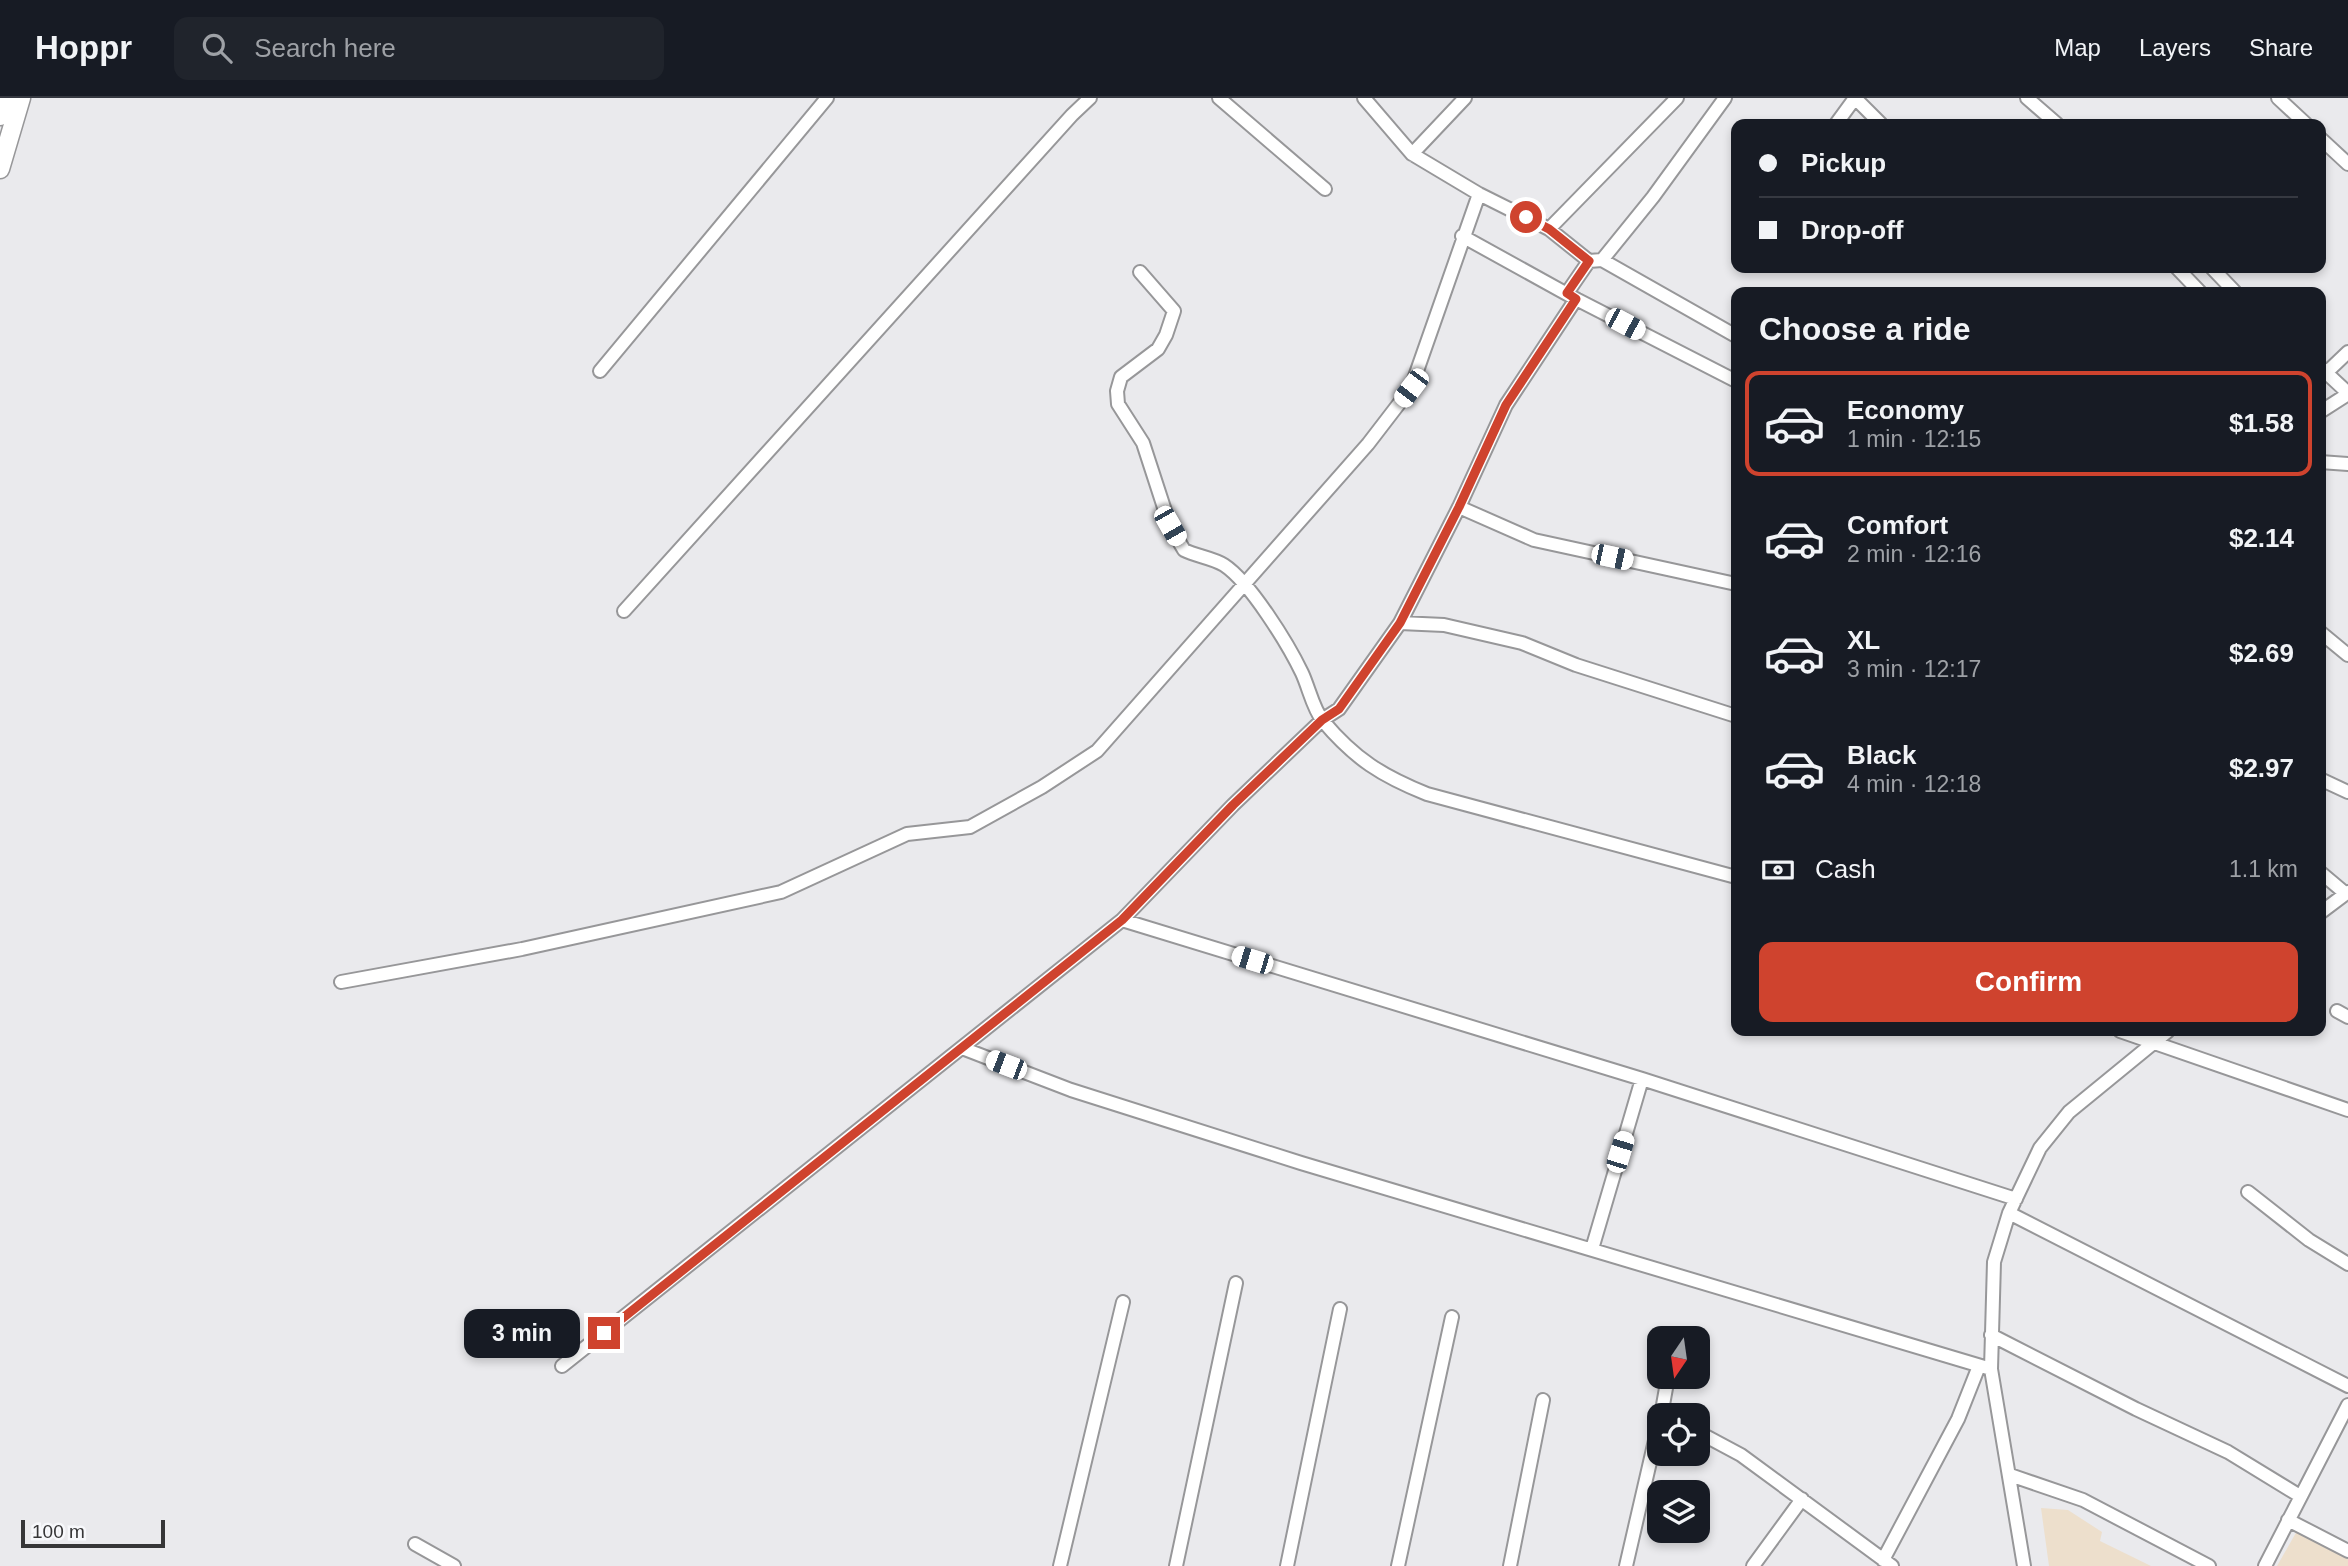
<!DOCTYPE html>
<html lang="en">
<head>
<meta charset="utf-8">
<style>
  body { margin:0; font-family:Helvetica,sans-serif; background:#20242c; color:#f1f3f6; height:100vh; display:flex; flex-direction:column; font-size:26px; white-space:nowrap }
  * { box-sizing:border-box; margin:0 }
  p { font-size:23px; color:#9ea1a6 }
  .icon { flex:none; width:38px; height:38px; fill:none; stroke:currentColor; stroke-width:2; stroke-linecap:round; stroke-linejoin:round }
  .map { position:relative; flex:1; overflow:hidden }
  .side { position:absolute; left:1731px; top:189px; width:595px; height:749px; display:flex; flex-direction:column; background:#171b24; border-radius:14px; box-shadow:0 4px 10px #0003 }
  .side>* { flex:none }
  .top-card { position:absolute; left:1731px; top:21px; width:595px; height:154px; border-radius:14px; box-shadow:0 4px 10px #0003; display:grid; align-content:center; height:154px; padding:0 28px; background:#171b24 }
  .needle { width:46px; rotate:193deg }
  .buttons { position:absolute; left:1647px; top:1228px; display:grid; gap:14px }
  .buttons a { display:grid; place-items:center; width:63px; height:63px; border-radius:14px; background:#171b24; box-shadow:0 4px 10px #0003; font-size:35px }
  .scale { position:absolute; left:21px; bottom:18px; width:144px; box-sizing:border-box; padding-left:7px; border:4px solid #363637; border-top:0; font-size:19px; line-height:24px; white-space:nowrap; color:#363637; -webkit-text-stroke:5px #f7f8fb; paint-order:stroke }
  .end { position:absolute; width:32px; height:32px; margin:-16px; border:9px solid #cf432e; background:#fff; box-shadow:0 0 0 4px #fff }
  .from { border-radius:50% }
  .bubble { position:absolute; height:49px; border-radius:14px; background:#171b24; box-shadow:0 4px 10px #0003; font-size:23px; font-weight:600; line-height:49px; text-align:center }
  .car { position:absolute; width:21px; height:42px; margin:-21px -10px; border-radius:9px; box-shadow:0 0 5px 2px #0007; background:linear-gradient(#fff 24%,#345 0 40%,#fff 0 76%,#345 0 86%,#fff 0) }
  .top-card b { display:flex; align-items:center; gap:24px; height:66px; font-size:26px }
  .top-card b+b { border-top:2px solid #363941 }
  .top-card i { width:18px; height:18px; background:#f1f3f6 }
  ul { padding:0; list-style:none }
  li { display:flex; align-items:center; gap:21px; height:105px; margin:0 14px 10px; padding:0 14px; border:4px solid transparent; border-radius:14px }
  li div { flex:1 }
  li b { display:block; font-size:26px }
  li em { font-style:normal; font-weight:600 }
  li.current { border-color:#cf432e }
  li>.icon { width:63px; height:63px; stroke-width:1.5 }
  h2 { padding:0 28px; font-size:32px; line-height:84px }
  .pay { display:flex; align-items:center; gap:18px; height:77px; padding:0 28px; font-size:26px }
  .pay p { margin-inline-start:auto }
  .cta { display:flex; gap:14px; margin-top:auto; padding:14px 28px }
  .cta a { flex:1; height:80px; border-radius:14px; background:#cf432e; color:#fff; font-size:28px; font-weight:600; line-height:80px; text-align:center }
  header { display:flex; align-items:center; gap:42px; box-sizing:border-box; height:98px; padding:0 35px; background:#171b24; border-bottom:2px solid #363941 }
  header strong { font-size:33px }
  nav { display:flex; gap:38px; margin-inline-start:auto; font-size:24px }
  .search { width:490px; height:63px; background:#20242c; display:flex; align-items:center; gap:18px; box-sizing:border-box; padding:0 24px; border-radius:14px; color:#9ea1a6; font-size:26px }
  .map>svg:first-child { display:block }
</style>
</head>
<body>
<header>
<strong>Hoppr</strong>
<div class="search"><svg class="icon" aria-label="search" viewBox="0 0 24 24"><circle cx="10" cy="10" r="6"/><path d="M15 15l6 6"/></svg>Search here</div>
<nav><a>Map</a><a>Layers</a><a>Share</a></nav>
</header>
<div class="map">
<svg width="2348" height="1468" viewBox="0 0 2348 1468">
  <rect width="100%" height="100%" fill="#eaeaed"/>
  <path fill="#eddfcc" d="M 2041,1410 L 2068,1412 L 2102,1434 L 2100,1443 L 2151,1468 L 2049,1468 Z
    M 2297,1433 L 2348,1460 L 2348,1468 L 2277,1468 Z"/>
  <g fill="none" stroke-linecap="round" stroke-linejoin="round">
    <g stroke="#979799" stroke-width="16">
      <path id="minor" d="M 1219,0 L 1325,91
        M 1364,0 L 1412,56 L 1479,96 L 1549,131 L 1589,163 L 1602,162 L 1736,238
        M 1855,0 L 1881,26
        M 2027,0 L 2057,26
        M 2278,0 L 2306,26
        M 1836,26 L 1855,0
        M 2320,40 L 2348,66
        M 1412,56 L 1465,0
        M 1549,131 L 1677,0
        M 1462,138 L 1576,201 L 1736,283
        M 1602,162 L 1653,99 L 1725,0
        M 2177,170 L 2200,194
        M 2212,170 L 2235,194
        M 1140,174 L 1174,213 L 1166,237 L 1158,251 L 1121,279 L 1117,293 L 1118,306 L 1143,345 L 1170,428 L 1184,452 C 1196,458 1213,460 1224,467 C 1250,484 1288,546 1302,575 C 1309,590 1313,611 1323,623 C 1355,661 1382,678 1427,696 L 1736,779
        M 1567,195 L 1589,163
        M 2320,269 L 2348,295
        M 600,273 L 827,0
        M 2327,274 L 2348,254
        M 2320,314 L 2348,296
        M 2320,364 L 2348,366
        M 1459,409 L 1534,442 L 1736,486
        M 624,513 L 1072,17 L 1090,0
        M 1400,525 L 1444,527 L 1522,545 L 1576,567 L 1736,618
        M 2320,534 L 2348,557
        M 2320,681 L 2348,694
        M 2320,774 L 2346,796
        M 2320,815 L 2348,794
        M 1122,822 L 1642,981 L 2016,1101
        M 341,884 L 522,851 L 781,794 L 907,736 L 970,729 L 1042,689 L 1097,653 L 1368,346 L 1411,290 L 1479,96
        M 2337,913 L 2348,919
        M 2120,933 L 2348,1012
        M 962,950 L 1071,992 L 1301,1065 L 1991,1271
        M 2248,1094 L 2309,1142 L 2348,1166
        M 2009,1115 L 2348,1288
        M 1592,1151 L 1642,981
        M 1991,1237 L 2136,1311 L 2228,1354 L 2300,1398
        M 562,1268 L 1122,822 L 1233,707 L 1322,622 L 1339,611 L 1400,525 L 1459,409 L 1506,307 L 1576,201
        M 1661,1318 L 1668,1279
        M 1698,1334 L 1741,1357 L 1892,1468
        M 2010,1377 L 2083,1402 L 2209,1468
        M 2288,1422 L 2348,1453
        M 415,1446 L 454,1468
        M 1883,1462 L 1958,1321 L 1979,1268
        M 1060,1468 L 1123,1204
        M 1176,1468 L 1236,1185
        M 1287,1468 L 1340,1211
        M 1398,1468 L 1452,1219
        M 1510,1468 L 1543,1302
        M 1626,1468 L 1659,1325
        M 1753,1468 L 1802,1401
        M 2024,1468 L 1991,1271 L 1994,1164 L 2009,1115 L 2040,1050 L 2069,1014 L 2168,933
        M 2265,1468 L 2348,1307"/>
    </g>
    <g stroke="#979799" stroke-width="21">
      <path id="highway" d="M 0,18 L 5,0
        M 0,71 L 21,0"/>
    </g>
    <use href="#minor" stroke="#fff" stroke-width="12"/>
    <use href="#highway" stroke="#fff" stroke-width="18"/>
  </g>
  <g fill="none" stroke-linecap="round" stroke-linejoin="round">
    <path stroke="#cf432e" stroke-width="9" d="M 604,1235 L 1122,822 L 1233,707 L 1322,622 L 1339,611 L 1400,525 L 1459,409 L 1506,307 L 1576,201 L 1567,195 L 1589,163 L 1549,131 L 1526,119"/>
  </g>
</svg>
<div class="buttons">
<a><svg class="needle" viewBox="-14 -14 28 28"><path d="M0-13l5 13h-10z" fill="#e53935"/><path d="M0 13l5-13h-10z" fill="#9ea1a6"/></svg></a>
<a><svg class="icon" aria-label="locate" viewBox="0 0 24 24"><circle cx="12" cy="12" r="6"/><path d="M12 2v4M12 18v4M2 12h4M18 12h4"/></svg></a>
<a><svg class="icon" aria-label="layers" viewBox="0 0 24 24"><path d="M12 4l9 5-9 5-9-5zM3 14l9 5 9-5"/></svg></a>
</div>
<div class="scale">100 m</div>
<i class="end from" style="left:1526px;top:119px"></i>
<i class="end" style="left:604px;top:1235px"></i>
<div class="bubble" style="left:464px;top:1211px;width:116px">3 min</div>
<i class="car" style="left:1625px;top:226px;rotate:118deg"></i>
<i class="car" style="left:1411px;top:290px;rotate:217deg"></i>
<i class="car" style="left:1170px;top:428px;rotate:150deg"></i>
<i class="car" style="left:1612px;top:459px;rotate:102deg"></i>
<i class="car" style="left:1252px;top:862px;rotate:287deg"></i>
<i class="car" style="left:1006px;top:967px;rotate:291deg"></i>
<i class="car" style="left:1620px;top:1054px;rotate:17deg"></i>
<div class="top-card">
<b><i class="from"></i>Pickup</b>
<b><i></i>Drop-off</b>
</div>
<section class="side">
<h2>Choose a ride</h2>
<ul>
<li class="current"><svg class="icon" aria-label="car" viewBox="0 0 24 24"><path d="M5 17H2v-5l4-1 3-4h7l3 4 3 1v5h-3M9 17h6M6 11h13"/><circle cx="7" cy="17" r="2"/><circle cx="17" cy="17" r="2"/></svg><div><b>Economy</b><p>1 min · 12:15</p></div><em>$1.58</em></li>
<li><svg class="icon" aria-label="car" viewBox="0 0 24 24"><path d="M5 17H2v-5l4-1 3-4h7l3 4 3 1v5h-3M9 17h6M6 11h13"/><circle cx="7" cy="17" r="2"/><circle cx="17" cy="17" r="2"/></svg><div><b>Comfort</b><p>2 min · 12:16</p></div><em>$2.14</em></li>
<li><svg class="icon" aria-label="car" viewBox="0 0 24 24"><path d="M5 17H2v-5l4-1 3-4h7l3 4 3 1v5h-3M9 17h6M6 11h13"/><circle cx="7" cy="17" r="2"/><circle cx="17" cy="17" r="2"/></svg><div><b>XL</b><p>3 min · 12:17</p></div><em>$2.69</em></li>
<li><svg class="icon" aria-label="car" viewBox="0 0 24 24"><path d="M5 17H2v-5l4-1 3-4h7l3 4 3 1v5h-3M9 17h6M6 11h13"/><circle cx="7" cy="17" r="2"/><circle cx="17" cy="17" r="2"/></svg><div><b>Black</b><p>4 min · 12:18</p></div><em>$2.97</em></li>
</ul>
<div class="pay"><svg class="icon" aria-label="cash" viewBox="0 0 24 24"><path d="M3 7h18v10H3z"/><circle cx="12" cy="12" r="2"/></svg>Cash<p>1.1 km</p></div>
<div class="cta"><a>Confirm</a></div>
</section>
</div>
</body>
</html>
